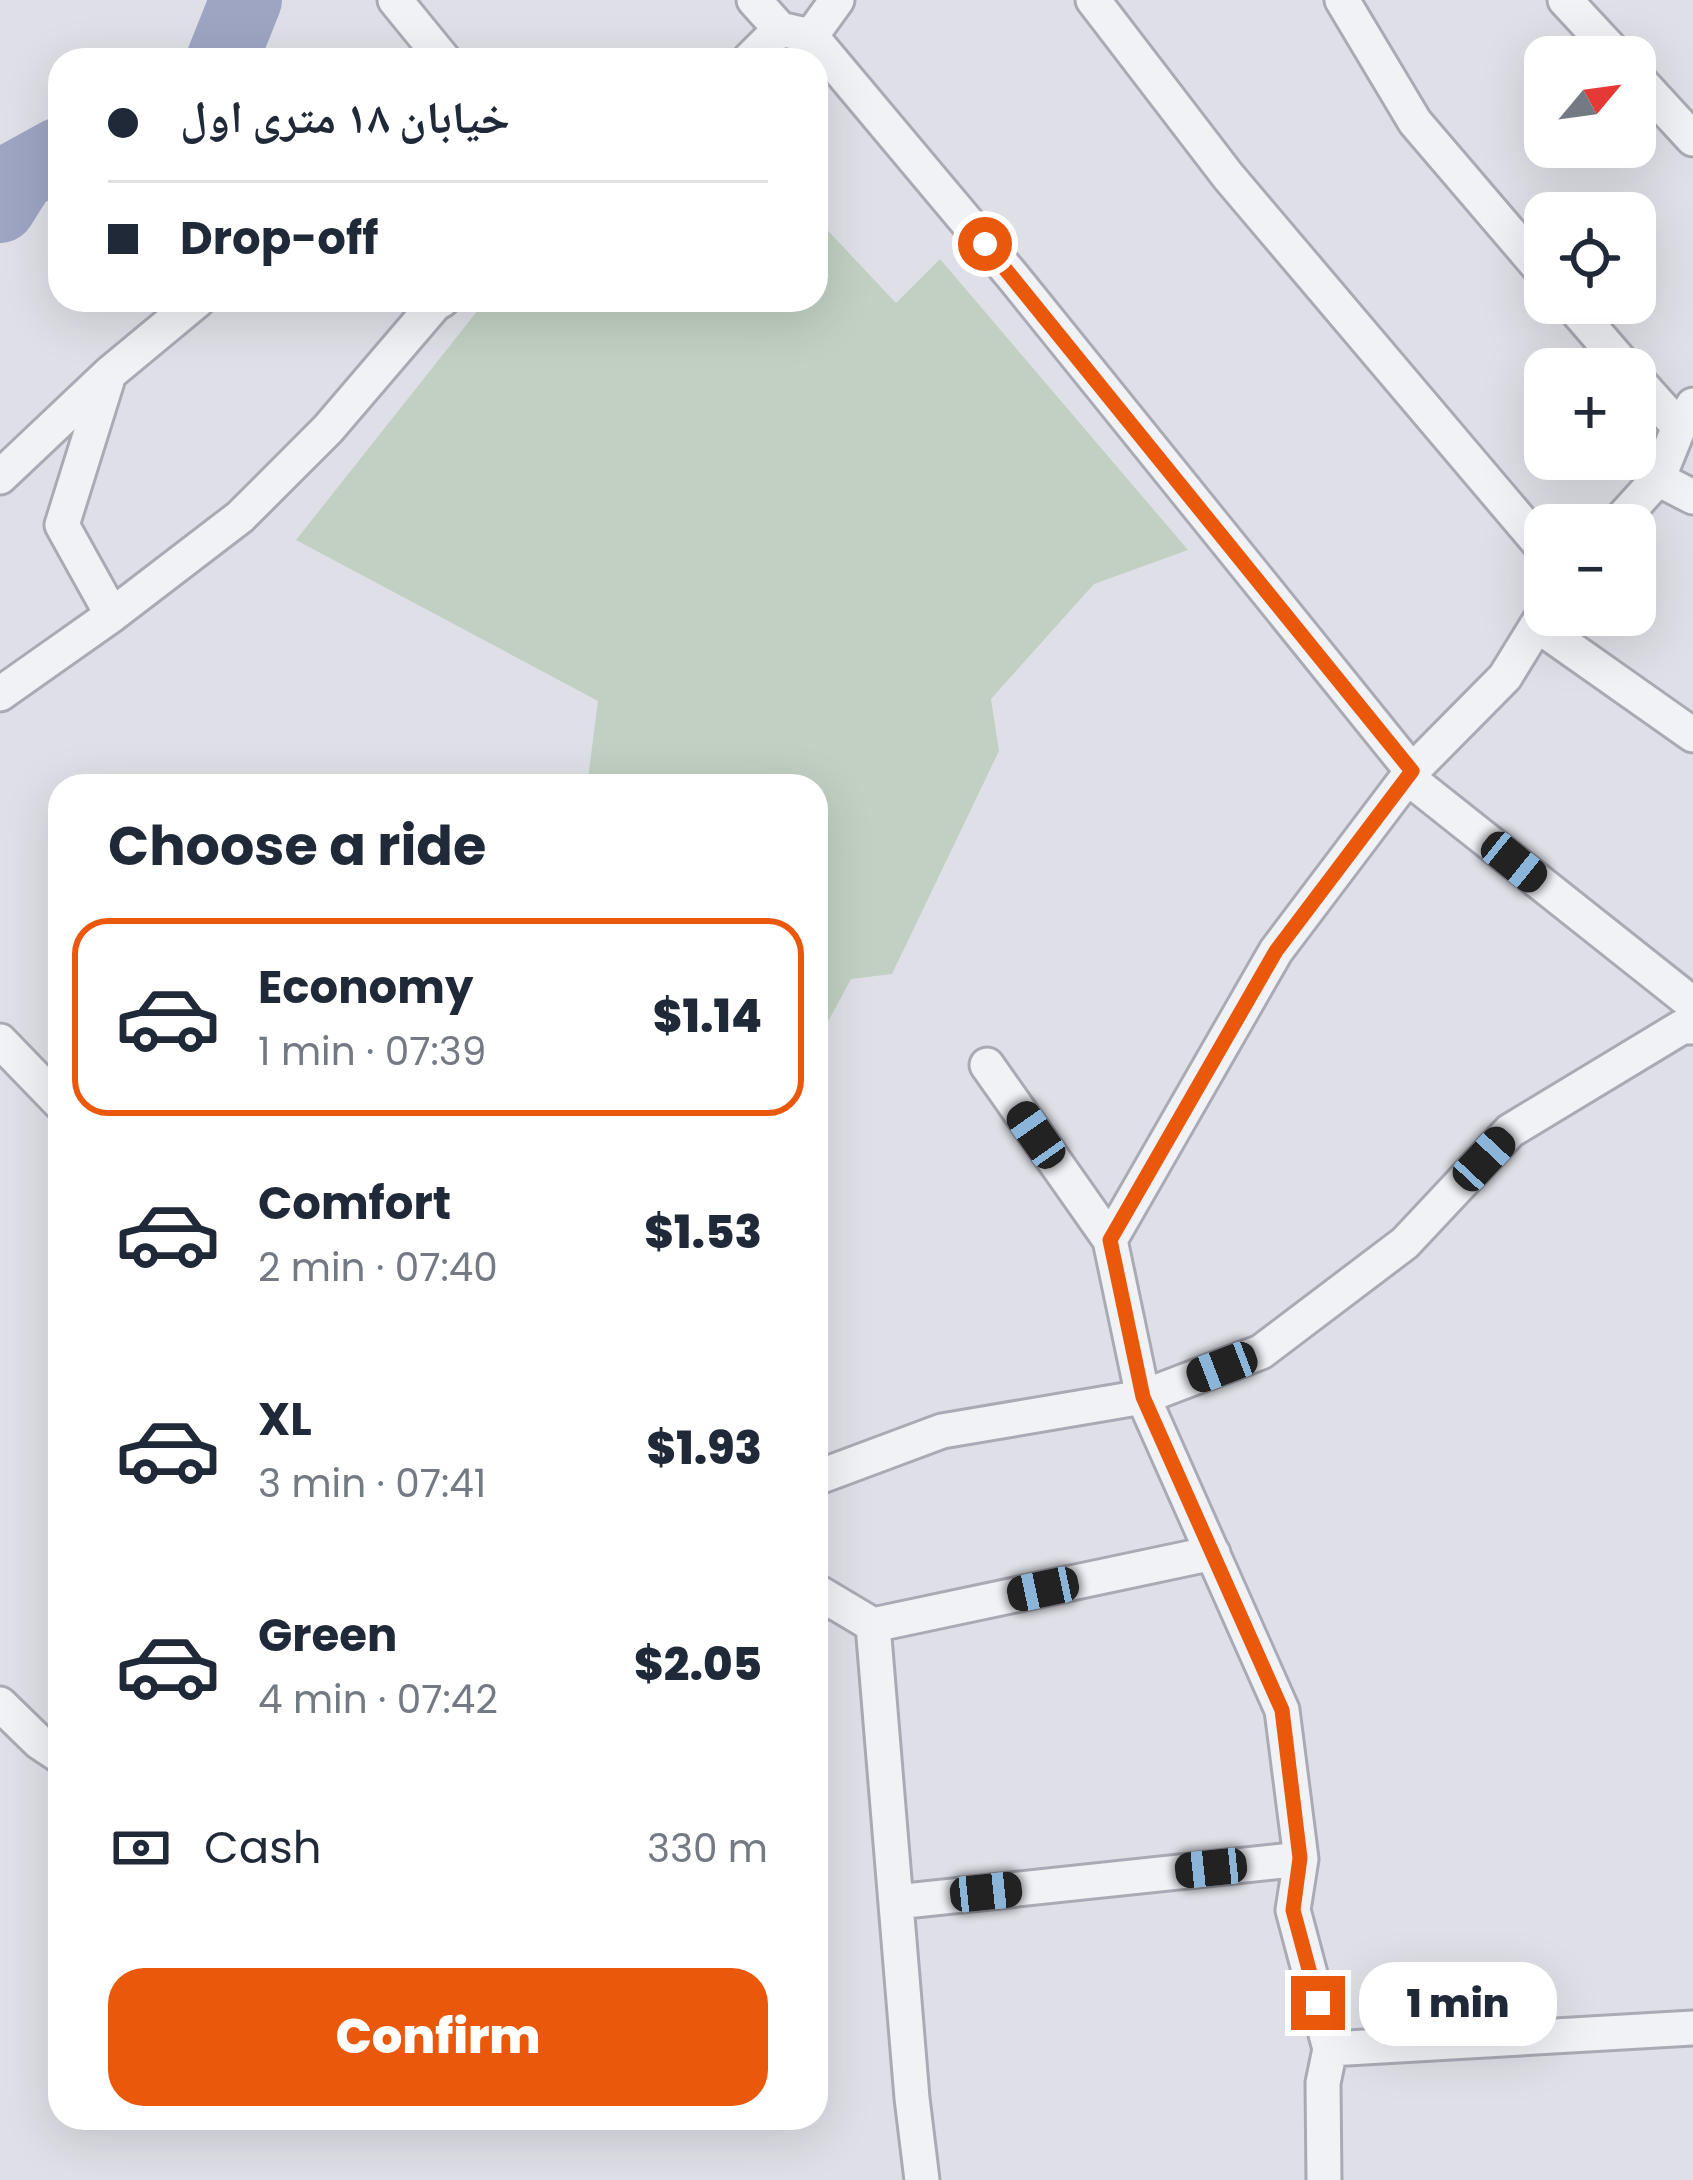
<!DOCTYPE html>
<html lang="en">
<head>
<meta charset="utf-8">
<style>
  body { margin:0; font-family:Poppins,"Noto Naskh Arabic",sans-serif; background:#f2f2f3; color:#1f2937; height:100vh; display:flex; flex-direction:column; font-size:45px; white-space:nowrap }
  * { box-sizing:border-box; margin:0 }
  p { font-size:39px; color:#747a83 }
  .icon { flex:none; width:66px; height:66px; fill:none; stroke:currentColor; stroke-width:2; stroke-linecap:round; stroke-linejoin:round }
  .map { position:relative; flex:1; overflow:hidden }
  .sheet { position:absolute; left:48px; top:774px; width:780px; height:1356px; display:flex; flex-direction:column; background:#fff; border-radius:36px; box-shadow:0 12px 48px #0002 }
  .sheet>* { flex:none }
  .banner { position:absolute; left:48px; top:48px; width:780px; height:264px; border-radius:36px; box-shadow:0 12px 48px #0002; display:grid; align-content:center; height:264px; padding:0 60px; background:#fff }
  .needle { width:78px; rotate:61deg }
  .controls { position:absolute; left:1524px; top:36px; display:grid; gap:24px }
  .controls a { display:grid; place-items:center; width:132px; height:132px; border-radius:24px; background:#fff; box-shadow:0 12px 48px #0002; font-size:60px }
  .end { position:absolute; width:54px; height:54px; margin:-27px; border:15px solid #ea580c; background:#fff; box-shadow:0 0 0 6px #fff }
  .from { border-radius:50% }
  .bubble { position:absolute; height:84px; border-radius:36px; background:#fff; box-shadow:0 12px 48px #0002; font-size:39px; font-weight:800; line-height:84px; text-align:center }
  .car { position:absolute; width:36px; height:72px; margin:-36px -18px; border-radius:15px; box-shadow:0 0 9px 3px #0007; background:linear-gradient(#222 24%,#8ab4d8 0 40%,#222 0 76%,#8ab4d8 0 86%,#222 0) }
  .banner b { display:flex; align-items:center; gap:42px; height:114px; font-size:45px }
  .banner b+b { border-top:3px solid #e0e1e3 }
  .banner i { width:30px; height:30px; background:#1f2937 }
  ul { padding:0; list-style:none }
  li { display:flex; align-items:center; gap:36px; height:198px; margin:0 24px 18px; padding:0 36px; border:6px solid transparent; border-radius:36px }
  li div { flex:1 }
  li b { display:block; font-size:45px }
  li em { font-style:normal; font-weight:800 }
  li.active { border-color:#ea580c }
  li>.icon { width:108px; height:108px; stroke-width:1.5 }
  h2 { padding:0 60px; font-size:54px; line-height:144px }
  .pay { display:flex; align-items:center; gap:30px; height:132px; padding:0 60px; font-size:45px }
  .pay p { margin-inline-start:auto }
  .action { display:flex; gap:24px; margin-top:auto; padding:24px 60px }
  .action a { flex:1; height:138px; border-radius:36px; background:#ea580c; color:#fff; font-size:48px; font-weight:800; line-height:138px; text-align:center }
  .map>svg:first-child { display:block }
</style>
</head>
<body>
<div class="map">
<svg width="1693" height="2180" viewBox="0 0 1693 2180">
  <rect width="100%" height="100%" fill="#dfe0e7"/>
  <path fill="#c1d0c2" d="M 816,218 L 896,303 L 940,259 L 1188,550 L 1094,584 L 991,699 L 999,751 L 892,974 L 851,979 L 816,1044 L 816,786 L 587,786 L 598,701 L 296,540 L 486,300 L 816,300 Z"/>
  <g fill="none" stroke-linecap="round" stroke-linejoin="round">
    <path stroke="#9ea5c3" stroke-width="72" d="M 222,60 L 246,0
      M 0,207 L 20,175 L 60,153"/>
    <g stroke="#a9aab4" stroke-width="39">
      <path id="minor" d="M 395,0 L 444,60
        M 754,0 L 780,29 L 811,36 L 1014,278 L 1412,771
        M 1093,0 L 1228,176 L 1545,550
        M 1342,0 L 1415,122 L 1545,274
        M 1565,0 L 1618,57
        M 811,36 L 837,0
        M 749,60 L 780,29
        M 1635,76 L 1693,139
        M 1570,303 L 1627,369
        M 1635,378 L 1679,427
        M 107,381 L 62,525 L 112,615
        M 0,477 L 110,373 L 198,300
        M 1658,479 L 1693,497
        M 1616,525 L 1658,479 L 1679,427 L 1693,405
        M 1537,625 L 1693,735
        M 0,694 L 112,615 L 240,517 L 328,429 L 435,304 L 442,300
        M 1407,777 L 1693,1004
        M 0,1041 L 60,1103
        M 987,1065 L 1110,1240 L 1143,1397 L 1282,1710 L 1301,1859 L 1293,1910 L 1330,2049 L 1323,2083 L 1324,2180
        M 1110,1240 L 1276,951 L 1412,771 L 1505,677 L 1545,612
        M 816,1478 L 942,1431 L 1143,1397 L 1261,1352 L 1405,1243 L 1510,1131 L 1682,1027 L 1693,1027
        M 816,1591 L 873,1625 L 912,2098 L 922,2180
        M 873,1625 L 1213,1553
        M 0,1704 L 39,1742 L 60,1756
        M 896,1902 L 1301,1859
        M 1330,2049 L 1693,2028"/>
    </g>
    <use href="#minor" stroke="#f1f2f6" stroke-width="33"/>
  </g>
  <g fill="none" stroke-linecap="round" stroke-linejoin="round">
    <path stroke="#ea580c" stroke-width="15" d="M 985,244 L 1412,771 L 1276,951 L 1110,1240 L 1143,1397 L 1282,1710 L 1300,1858 L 1293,1910 L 1318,2003"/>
  </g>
</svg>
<div class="controls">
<a><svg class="needle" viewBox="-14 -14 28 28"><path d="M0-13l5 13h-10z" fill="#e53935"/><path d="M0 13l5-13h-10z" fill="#747a83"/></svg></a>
<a><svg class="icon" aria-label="locate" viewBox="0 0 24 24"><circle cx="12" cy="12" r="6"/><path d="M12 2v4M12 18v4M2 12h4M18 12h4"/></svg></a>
<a>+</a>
<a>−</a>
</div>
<i class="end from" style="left:985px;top:244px"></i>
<i class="end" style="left:1318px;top:2003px"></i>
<div class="bubble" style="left:1359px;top:1962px;width:198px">1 min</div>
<i class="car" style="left:1514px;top:862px;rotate:129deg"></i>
<i class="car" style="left:1036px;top:1135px;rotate:325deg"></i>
<i class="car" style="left:1484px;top:1159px;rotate:43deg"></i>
<i class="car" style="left:1222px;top:1367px;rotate:249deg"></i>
<i class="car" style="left:1043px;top:1589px;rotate:258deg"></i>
<i class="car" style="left:1211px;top:1868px;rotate:264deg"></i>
<i class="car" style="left:986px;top:1892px;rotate:84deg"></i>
<div class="banner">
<b><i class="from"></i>خیابان ۱۸ متری اول</b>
<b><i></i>Drop-off</b>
</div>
<section class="sheet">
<h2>Choose a ride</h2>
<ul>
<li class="active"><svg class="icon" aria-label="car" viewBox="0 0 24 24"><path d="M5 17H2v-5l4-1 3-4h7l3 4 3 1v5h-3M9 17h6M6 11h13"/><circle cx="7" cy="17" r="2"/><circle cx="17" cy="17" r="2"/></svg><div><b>Economy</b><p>1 min · 07:39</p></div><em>$1.14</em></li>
<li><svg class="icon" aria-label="car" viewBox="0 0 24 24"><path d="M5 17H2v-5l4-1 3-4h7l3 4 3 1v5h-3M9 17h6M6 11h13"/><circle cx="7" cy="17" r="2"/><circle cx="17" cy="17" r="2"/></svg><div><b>Comfort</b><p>2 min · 07:40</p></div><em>$1.53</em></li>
<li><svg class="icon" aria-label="car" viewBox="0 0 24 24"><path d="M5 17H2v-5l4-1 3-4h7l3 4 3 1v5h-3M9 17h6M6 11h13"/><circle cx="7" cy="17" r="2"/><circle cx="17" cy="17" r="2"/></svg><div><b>XL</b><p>3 min · 07:41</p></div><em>$1.93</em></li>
<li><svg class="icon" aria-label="car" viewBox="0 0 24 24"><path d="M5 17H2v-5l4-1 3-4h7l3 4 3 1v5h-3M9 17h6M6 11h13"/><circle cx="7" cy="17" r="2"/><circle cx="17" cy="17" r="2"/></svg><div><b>Green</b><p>4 min · 07:42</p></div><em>$2.05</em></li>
</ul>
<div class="pay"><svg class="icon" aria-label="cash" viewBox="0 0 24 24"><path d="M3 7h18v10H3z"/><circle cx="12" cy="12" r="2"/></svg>Cash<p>330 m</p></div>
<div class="action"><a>Confirm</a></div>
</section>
</div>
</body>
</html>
